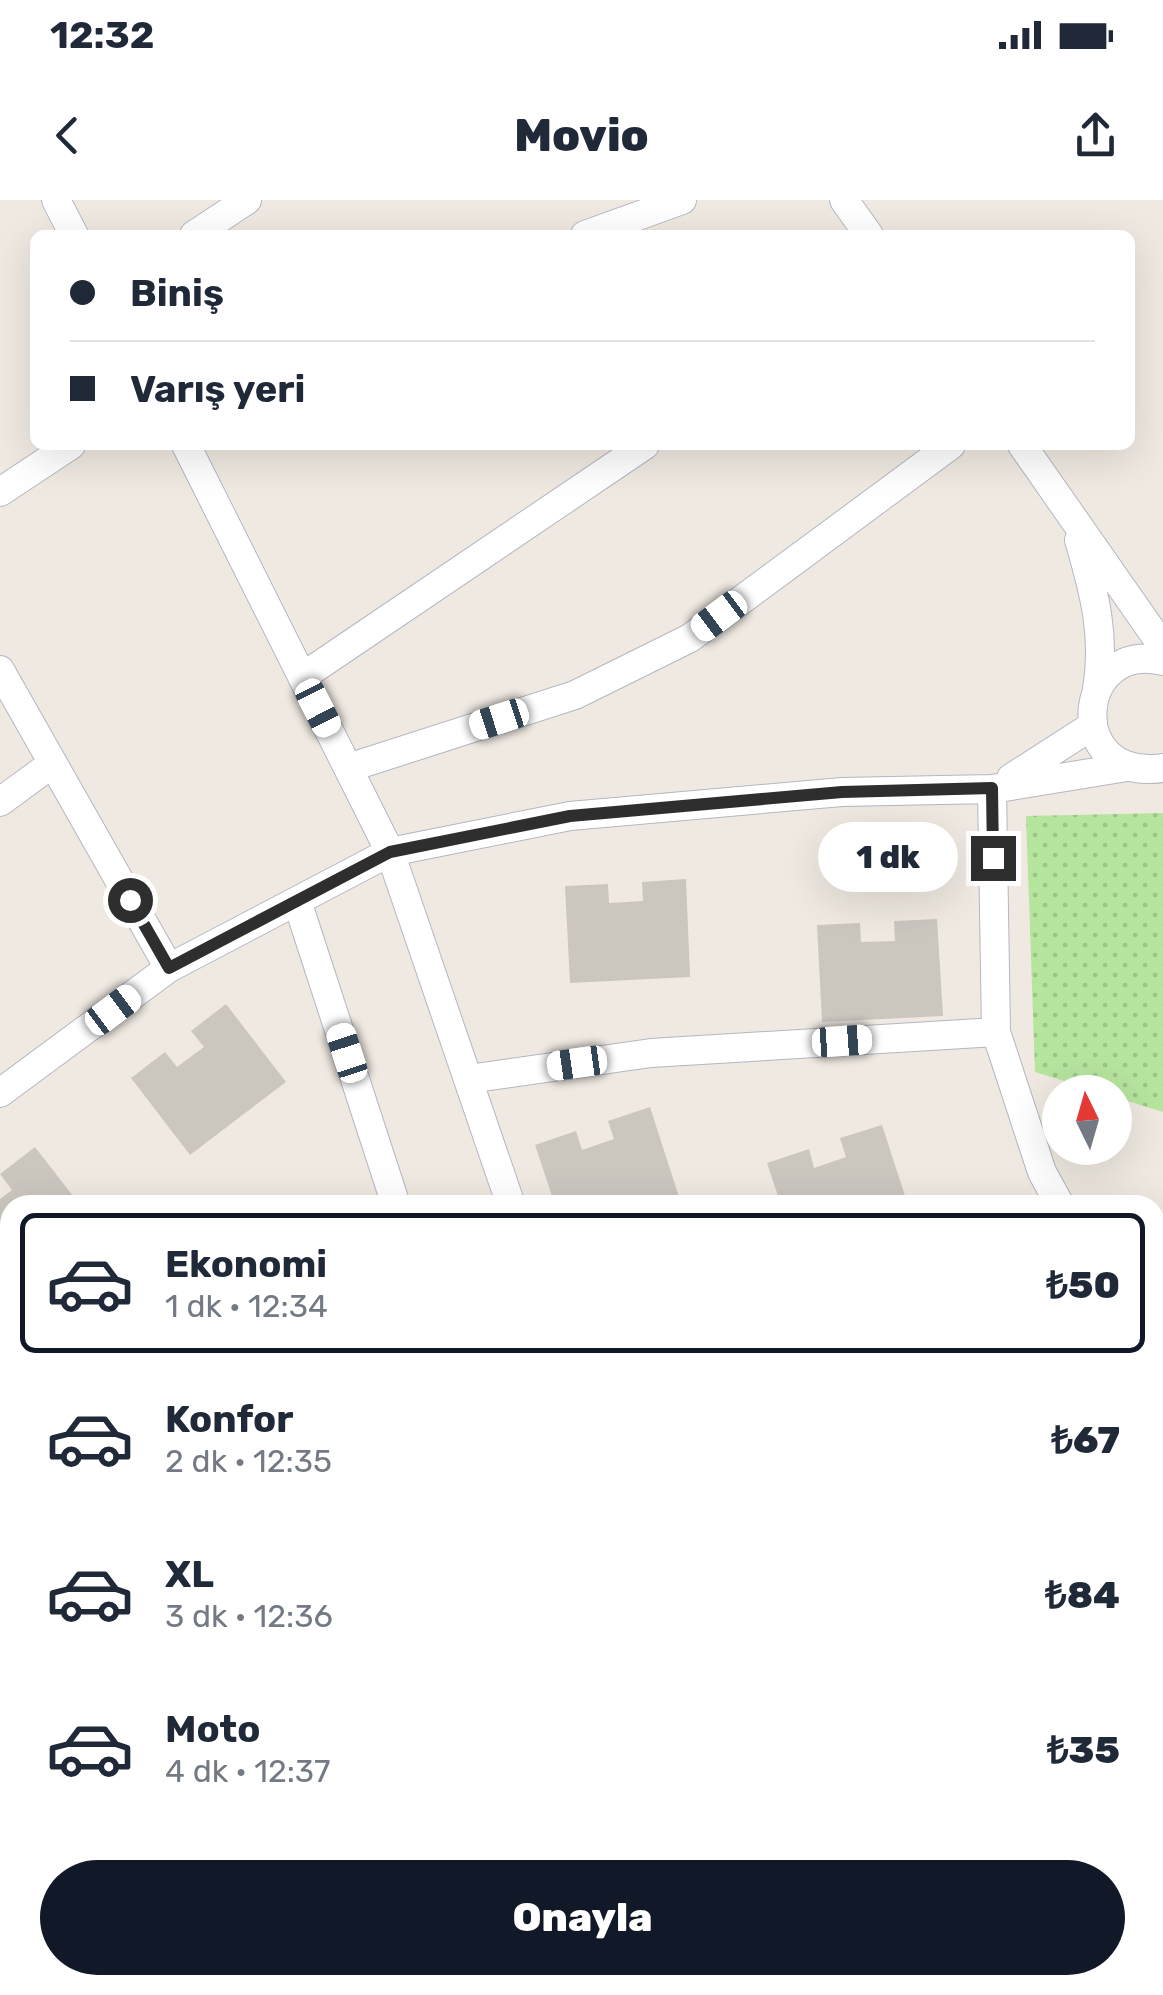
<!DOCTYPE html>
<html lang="tr">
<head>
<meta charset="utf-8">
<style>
  body { margin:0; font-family:Rubik,sans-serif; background:#f6f6f7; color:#1f2937; height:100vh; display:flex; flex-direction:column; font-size:38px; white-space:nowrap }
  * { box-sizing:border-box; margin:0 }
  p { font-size:32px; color:#747a83 }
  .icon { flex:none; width:55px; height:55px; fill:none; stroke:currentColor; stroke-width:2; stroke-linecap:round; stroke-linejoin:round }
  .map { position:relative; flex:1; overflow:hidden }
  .panel { position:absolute; left:0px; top:995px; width:1165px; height:800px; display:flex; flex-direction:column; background:#fff; border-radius:30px 30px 0 0; box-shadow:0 10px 40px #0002 }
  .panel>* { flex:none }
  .top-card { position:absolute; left:30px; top:30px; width:1105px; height:220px; border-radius:15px; box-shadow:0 10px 40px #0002; display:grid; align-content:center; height:220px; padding:0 40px; background:#fff }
  .needle { width:65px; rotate:355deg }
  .buttons { position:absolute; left:1042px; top:875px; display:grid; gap:20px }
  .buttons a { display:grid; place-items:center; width:90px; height:90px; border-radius:50%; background:#fff; box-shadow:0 10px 40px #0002; font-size:50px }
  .end { position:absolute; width:45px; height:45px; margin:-22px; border:12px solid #2e2e2e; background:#fff; box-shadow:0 0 0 5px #fff }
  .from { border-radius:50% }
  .bubble { position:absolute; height:70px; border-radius:35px; background:#fff; box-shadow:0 10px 40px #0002; font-size:32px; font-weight:800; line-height:70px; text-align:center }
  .car { position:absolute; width:30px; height:60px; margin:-30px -15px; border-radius:12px; box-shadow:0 0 8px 2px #0007; background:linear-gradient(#fff 24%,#345 0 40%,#fff 0 76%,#345 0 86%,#fff 0) }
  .top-card b { display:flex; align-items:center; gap:35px; height:95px; font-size:38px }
  .top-card b+b { border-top:2px solid #e0e1e3 }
  .top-card i { width:25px; height:25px; background:#1f2937 }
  ul { padding:18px 0 0; list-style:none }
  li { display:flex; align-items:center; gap:30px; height:140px; margin:0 20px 15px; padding:0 20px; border:5px solid transparent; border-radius:15px }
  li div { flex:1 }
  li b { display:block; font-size:38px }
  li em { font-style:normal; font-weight:800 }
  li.selected { border-color:#111827 }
  li>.icon { width:90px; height:90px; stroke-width:1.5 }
  .button { display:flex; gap:20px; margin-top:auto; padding:20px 40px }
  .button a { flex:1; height:115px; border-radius:60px; background:#111827; color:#fff; font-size:40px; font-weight:800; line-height:115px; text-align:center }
  .status { display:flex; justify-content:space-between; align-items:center; height:70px; padding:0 50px; background:#fff; direction:ltr }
  .status svg { height:28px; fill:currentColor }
  header { display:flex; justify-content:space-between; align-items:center; height:130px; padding:0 40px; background:#fff; font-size:45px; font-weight:800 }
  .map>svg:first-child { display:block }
</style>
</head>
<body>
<div class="status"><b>12:32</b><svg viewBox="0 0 49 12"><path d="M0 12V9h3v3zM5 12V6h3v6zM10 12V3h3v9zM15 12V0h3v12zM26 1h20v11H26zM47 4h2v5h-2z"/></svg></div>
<header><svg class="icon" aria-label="back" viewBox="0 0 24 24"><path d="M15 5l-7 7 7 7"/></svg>Movio<svg class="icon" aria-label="share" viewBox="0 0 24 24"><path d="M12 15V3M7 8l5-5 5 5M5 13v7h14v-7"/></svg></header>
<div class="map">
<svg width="1163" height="1795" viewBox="0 0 1163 1795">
  <defs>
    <pattern id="park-dots" width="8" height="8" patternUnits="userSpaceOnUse" patternTransform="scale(2.5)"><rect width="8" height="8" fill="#b6e59e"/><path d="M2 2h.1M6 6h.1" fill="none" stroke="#9dc588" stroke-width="1.8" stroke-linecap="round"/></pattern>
  </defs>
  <rect width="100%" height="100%" fill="#efe9e1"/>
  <path fill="url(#park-dots)" d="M 1163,613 L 1163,912 L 1115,897 L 1115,892 L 1100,892 L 1035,872 L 1026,616 Z"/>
  <path fill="#cbc7bf" d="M 686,679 L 690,777 L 570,783 L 565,686 L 608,684 L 609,703 L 643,701 L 642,682 Z
    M 937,719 L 943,816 L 822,822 L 817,725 L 860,723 L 861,742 L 895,741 L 894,721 Z
    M 226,804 L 286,882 L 190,955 L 131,878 L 165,852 L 177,867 L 204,847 L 191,831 Z
    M 650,907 L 680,1000 L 664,1005 L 555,1005 L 535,945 L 576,931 L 582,950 L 614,939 L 608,921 Z
    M 882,925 L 908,1005 L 781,1005 L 767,963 L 809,949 L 814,968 L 846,957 L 840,938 Z
    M 35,947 L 80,1005 L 10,1005 L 10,1090 L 0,1097 L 0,999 L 12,990 L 0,974 Z
    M 10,1175 L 10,1298 L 0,1306 L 0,1183 Z"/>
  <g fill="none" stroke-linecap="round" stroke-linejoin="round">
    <g stroke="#b4b7c1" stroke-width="30">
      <path id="street" d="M 56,0 L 74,35
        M 844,0 L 869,35
        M 194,35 L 247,0
        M 585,35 L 682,0
        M 186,245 L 390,652 L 511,1005
        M 1022,245 L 1163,447
        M 0,292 L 71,245
        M 1079,340 C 1094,391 1106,436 1097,489
        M 1163,461 C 1076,439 1062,582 1163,568
        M 0,470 L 169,768
        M 302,477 L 645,245
        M 348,568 L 575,495 L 690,438 L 951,245
        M 1011,578 L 1092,526
        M 992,589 L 996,832 L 1042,972 L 1060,1005
        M 0,602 L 53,563
        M 297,701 L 396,1005
        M 468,879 L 651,853 L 996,832
        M 0,893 L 169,768 L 390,652 L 570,616 L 842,592 L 992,589 L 1127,567
        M 1155,1176 L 1163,1190
        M 1155,1251 L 1163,1246
        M 1155,1296 L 1163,1297
        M 0,1361 L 10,1361
        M 1155,1589 L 1163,1588
        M 0,1666 L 10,1665"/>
    </g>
    <use href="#street" stroke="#fff" stroke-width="28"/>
  </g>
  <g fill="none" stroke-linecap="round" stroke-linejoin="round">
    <path stroke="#2e2e2e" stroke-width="12" d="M 130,700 L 169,768 L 390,652 L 570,616 L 842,592 L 992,588 L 993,658"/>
  </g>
</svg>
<div class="buttons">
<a><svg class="needle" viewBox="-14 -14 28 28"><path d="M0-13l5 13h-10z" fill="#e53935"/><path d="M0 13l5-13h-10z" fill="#747a83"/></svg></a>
</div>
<i class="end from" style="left:130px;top:700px"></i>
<i class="end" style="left:993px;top:658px"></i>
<div class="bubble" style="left:818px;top:622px;width:140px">1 dk</div>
<i class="car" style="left:719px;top:416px;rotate:233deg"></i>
<i class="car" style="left:318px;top:508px;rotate:153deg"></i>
<i class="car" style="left:499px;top:519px;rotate:252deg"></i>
<i class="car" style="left:113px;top:810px;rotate:53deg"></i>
<i class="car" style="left:842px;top:841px;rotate:86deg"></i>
<i class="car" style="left:347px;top:853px;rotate:342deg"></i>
<i class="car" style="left:577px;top:863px;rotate:262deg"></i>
<div class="top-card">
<b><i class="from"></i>Biniş</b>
<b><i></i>Varış yeri</b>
</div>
<section class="panel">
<ul>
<li class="selected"><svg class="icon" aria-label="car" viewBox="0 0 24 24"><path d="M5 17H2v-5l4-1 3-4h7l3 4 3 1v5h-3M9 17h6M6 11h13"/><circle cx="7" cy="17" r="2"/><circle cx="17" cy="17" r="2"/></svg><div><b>Ekonomi</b><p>1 dk · 12:34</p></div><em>₺50</em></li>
<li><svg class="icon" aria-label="car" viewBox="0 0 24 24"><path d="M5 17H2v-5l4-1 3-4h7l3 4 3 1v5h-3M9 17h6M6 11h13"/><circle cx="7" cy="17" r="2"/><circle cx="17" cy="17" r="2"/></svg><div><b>Konfor</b><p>2 dk · 12:35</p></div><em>₺67</em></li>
<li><svg class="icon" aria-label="car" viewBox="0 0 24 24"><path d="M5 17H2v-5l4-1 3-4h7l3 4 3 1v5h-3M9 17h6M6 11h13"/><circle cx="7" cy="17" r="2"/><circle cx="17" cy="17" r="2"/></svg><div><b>XL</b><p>3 dk · 12:36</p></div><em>₺84</em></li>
<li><svg class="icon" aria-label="car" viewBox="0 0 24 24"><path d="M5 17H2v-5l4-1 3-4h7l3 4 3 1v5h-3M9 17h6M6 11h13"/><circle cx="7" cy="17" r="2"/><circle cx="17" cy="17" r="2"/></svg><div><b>Moto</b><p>4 dk · 12:37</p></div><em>₺35</em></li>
</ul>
<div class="button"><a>Onayla</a></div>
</section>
</div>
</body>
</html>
